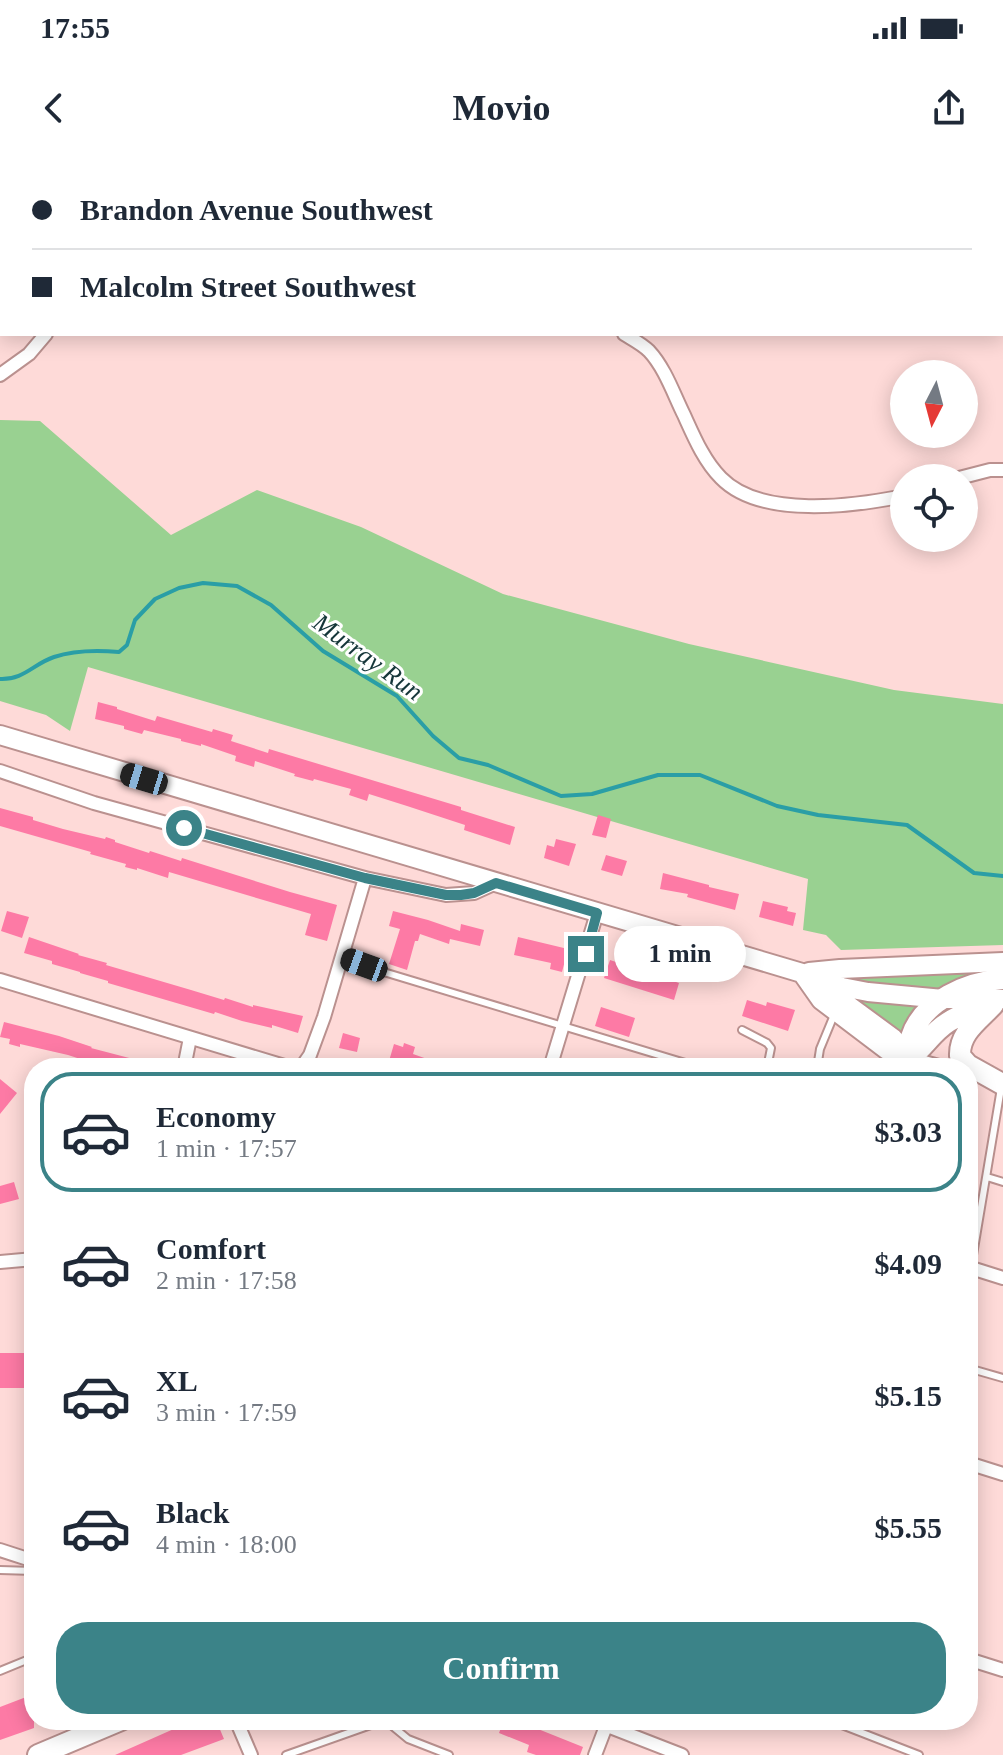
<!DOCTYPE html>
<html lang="en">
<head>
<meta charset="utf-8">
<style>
  body { margin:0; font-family:"Times New Roman",serif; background:#f6f6f7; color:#1f2937; height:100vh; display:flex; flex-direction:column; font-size:30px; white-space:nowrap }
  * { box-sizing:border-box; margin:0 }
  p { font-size:26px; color:#747a83 }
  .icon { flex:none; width:44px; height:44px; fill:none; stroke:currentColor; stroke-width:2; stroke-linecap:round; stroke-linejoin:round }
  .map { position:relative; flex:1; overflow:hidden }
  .side { position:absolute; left:24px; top:898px; width:954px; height:672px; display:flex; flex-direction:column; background:#fff; border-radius:32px; box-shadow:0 4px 20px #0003 }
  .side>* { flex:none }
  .guide { position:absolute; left:0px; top:0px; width:1004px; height:176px; box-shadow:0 4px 20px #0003; display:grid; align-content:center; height:176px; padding:0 32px; background:#fff }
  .needle { width:52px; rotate:186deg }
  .controls { position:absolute; left:890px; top:200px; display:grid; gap:16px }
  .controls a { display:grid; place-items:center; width:88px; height:88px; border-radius:50%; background:#fff; box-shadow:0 4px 20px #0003; font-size:40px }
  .end { position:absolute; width:36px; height:36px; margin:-18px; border:10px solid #3b8388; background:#fff; box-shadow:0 0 0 4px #fff }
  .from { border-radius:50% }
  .bubble { position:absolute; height:56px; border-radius:28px; background:#fff; box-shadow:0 4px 20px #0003; font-size:26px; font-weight:600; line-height:56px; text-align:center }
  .car { position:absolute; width:24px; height:48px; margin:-24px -12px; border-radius:10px; box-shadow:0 0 6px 2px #0007; background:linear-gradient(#222 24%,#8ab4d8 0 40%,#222 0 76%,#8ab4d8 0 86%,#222 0) }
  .guide b { display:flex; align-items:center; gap:28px; height:76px; font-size:30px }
  .guide b+b { border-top:2px solid #e0e1e3 }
  .guide i { width:20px; height:20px; background:#1f2937 }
  ul { padding:14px 0 0; list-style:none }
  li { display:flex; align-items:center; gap:24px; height:120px; margin:0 16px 12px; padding:0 16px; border:4px solid transparent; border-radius:32px }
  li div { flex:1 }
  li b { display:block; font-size:30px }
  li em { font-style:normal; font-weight:600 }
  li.on { border-color:#3b8388 }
  li>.icon { width:72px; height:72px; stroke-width:1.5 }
  .cta { display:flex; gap:16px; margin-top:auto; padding:16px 32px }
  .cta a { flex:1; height:92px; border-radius:32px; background:#3b8388; color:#fff; font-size:32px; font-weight:600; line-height:92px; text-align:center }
  .status { display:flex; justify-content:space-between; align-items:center; height:56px; padding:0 40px; background:#fff; direction:ltr }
  .status svg { height:22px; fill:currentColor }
  header { display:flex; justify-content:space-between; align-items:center; height:104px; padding:0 32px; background:#fff; font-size:36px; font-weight:600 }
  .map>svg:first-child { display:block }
</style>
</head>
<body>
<div class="status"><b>17:55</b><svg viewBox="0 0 49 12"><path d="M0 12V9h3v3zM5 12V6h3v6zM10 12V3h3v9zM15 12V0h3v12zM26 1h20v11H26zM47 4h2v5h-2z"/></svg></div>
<header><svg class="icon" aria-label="back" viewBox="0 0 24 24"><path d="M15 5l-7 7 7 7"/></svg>Movio<svg class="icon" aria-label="share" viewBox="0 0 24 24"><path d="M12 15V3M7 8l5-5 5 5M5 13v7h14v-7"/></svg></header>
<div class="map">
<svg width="1003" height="1595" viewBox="0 0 1003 1595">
  <rect width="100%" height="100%" fill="#fedad8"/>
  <path fill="#99d191" d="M 0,260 L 40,261 L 171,375 L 257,330 L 361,367 L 503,434 L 689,484 L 894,530 L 1003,544 L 1003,785 L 841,790 L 826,775 L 803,770 L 808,719 L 88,507 L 70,571 L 46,555 L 0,541 Z
    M 988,809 L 988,812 L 938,829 L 880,825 L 835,818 Z
    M 849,836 L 921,844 L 901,875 Z"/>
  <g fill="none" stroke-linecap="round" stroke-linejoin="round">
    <path stroke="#2a9ea6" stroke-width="4" d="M 0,519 C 24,520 33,504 54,497 C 75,490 97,490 119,492 L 127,485 L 135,460 L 155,439 L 179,428 L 203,423 L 237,426 L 271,445 L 323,491 L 397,536 L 433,576 L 459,598 L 488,605 L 561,636 L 592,634 L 658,615 L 700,615 L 777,646 L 818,655 L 907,665 L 974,713 L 1003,716"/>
  </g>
  <path fill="#fd7aa5" d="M 98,542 L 117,547 L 117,549 L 155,561 L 157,556 L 212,572 L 213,569 L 233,575 L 231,581 L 268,593 L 269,589 L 461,647 L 461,650 L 515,667 L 510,685 L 464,670 L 465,665 L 407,646 L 369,634 L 367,641 L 349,635 L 351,629 L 314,619 L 313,621 L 294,616 L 295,614 L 255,601 L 254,607 L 235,601 L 236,596 L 201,584 L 201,586 L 181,581 L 181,579 L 144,570 L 142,574 L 124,569 L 124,566 L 95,559 Z
    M 0,648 L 33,657 L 33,660 L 63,669 L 105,679 L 106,677 L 115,680 L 115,682 L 149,693 L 150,691 L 181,701 L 182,698 L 290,732 L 337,745 L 327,781 L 305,775 L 311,754 L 169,712 L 168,718 L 137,708 L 137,710 L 125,707 L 126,704 L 90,694 L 91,692 L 0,666 Z
    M 598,655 L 611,659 L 606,678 L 592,675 Z
    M 556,679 L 576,684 L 569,706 L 544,698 L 547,685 L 554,687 Z
    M 606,695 L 627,701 L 622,716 L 601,710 Z
    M 663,713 L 709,725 L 709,727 L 739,734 L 735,750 L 687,737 L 688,734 L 660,729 Z
    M 763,741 L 788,747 L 787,751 L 796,753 L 793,766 L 759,757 Z
    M 7,751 L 29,757 L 22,778 L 1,771 Z
    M 393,751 L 428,760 L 460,771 L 461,764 L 484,770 L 480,786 L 450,779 L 449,784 L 420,774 L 418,781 L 415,781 L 407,810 L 389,804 L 400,769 L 389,766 Z
    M 29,777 L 79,794 L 78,795 L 107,803 L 106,805 L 191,830 L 224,840 L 225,838 L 253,847 L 253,845 L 303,856 L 298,873 L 272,865 L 272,868 L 242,861 L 215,852 L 214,854 L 108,823 L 108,821 L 80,813 L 80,812 L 52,804 L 52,801 L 24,793 Z
    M 518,777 L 568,789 L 562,812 L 550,809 L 551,803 L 514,795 Z
    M 610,800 L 679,823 L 674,840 L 604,818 Z
    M 747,840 L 766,846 L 767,842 L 795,850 L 788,871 L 742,856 Z
    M 601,847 L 635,858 L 629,877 L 595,866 Z
    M 4,862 L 59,876 L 92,887 L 91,888 L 156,905 L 156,908 L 108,908 L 68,895 L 20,884 L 20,887 L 9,884 L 10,879 L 0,877 Z
    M 343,873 L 360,878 L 357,892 L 339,888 Z
    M 404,883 L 415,887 L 413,894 L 447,906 L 447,908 L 411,908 L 389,901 L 394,884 L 403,887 Z
    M 0,919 L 17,933 L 0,954 Z
    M 14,1022 L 19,1039 L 0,1044 L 0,1026 Z
    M 0,1193 L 34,1193 L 34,1208 L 31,1208 L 31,1228 L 0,1228 Z
    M 34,1534 L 34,1568 L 0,1580 L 0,1547 Z
    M 207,1560 L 216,1560 L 224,1579 L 181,1595 L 115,1595 L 185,1564 L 187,1569 Z
    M 504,1560 L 530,1560 L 528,1565 L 583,1587 L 580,1595 L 536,1595 L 527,1592 L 529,1585 L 499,1573 Z"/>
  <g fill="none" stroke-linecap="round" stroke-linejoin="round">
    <g stroke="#ba918f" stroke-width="10">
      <path id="lane" d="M 21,0 L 22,2
        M 96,0 L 98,2
        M 159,0 L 161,2
        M 0,19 L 2,18
        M 0,99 L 2,98
        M 342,797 L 387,813 L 702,908
        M 742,870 L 767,883 L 771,888 L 767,908
        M 817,908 L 820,889 L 834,855
        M 987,1017 L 1003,1022
        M 971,1107 L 1001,928
        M 968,1208 L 1003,1218
        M 0,1410 L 34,1411
        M 0,1511 L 34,1497
        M 829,1560 L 919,1595
        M 286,1595 L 385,1560 L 408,1579 L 449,1595"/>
    </g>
    <g stroke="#ba918f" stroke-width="16">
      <path id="street" d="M 588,2 L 593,0
        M 624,174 C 632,179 642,184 649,191 C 665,208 674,235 684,255 C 694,277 704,301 721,318 C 761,359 854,346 904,336
        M 0,215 L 29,194 L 46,174
        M 959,318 L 990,310 L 1003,310
        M 0,611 L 94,643 L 365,718 L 446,735 L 474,733 L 496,723
        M 0,820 L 291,908
        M 910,898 L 946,908
        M 184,908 L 190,878
        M 301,908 L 310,895 L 324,857 L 365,718
        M 550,908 L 597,753
        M 0,1102 L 34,1099
        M 968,1107 L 1003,1118
        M 968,1303 L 1003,1314
        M 0,1390 L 34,1401
        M 968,1499 L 1003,1510
        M 236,1560 L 251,1595
        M 592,1560 L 682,1595
        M 595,1595 L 608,1561"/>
    </g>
    <g stroke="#ba918f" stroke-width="22">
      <path id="secondary" d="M 0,575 L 802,813 L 842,827 L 868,832 L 943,839 L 1003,839
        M 809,812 L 840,809 L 1003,802
        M 802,813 L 821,840 L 887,890 L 910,898
        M 825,828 L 893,878 L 910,897"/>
    </g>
    <g stroke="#ba918f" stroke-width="24">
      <path id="primary" d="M 993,845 C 978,861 959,873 960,896 L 968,905 L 1002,924
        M 910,898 C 922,889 928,879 938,870 C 953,856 973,850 992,845
        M 908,908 C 910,898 908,887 911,877 C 923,840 968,822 1003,819
        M 38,1595 L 121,1560"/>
    </g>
    <use href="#lane" stroke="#fff" stroke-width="6"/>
    <use href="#street" stroke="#fff" stroke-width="12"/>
    <use href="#secondary" stroke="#fff" stroke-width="18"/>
    <use href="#primary" stroke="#fff" stroke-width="20"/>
  </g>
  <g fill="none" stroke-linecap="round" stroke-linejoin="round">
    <path stroke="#3b8388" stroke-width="10" d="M 184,668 L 365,718 L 446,735 L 461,735 L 474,733 L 496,723 L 597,753 L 586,794"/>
  </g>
  <g text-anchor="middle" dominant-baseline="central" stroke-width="6" stroke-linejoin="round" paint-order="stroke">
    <g font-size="26" font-style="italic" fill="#153639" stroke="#fff">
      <text transform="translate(368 497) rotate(36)">Murray Run</text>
    </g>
  </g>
</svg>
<div class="controls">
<a><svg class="needle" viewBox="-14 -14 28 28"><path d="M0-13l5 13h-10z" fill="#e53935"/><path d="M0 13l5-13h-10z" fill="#747a83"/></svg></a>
<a><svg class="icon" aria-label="locate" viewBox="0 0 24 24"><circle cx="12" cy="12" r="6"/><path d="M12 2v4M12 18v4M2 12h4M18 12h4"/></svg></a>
</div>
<i class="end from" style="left:184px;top:668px"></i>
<i class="end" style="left:586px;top:794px"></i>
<div class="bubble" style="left:614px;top:766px;width:132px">1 min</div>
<i class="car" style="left:144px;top:619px;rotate:287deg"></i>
<i class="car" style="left:364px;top:805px;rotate:290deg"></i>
<div class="guide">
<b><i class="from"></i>Brandon Avenue Southwest</b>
<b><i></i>Malcolm Street Southwest</b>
</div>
<section class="side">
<ul>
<li class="on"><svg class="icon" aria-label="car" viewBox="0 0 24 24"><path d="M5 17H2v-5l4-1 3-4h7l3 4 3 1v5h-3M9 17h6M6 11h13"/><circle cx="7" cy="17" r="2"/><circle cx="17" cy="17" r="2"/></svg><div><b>Economy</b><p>1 min · 17:57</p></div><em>$3.03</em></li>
<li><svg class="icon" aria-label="car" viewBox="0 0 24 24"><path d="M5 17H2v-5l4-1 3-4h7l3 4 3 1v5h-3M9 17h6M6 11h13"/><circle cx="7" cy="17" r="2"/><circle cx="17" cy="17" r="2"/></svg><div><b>Comfort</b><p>2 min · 17:58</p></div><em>$4.09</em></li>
<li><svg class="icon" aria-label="car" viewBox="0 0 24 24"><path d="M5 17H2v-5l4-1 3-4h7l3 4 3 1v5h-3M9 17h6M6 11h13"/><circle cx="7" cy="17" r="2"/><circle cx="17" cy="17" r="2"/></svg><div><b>XL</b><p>3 min · 17:59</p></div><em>$5.15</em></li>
<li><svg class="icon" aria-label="car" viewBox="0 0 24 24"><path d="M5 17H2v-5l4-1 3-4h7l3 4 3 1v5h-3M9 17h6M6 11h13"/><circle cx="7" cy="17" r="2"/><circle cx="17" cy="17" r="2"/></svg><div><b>Black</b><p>4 min · 18:00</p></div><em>$5.55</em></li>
</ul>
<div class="cta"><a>Confirm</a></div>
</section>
</div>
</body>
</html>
